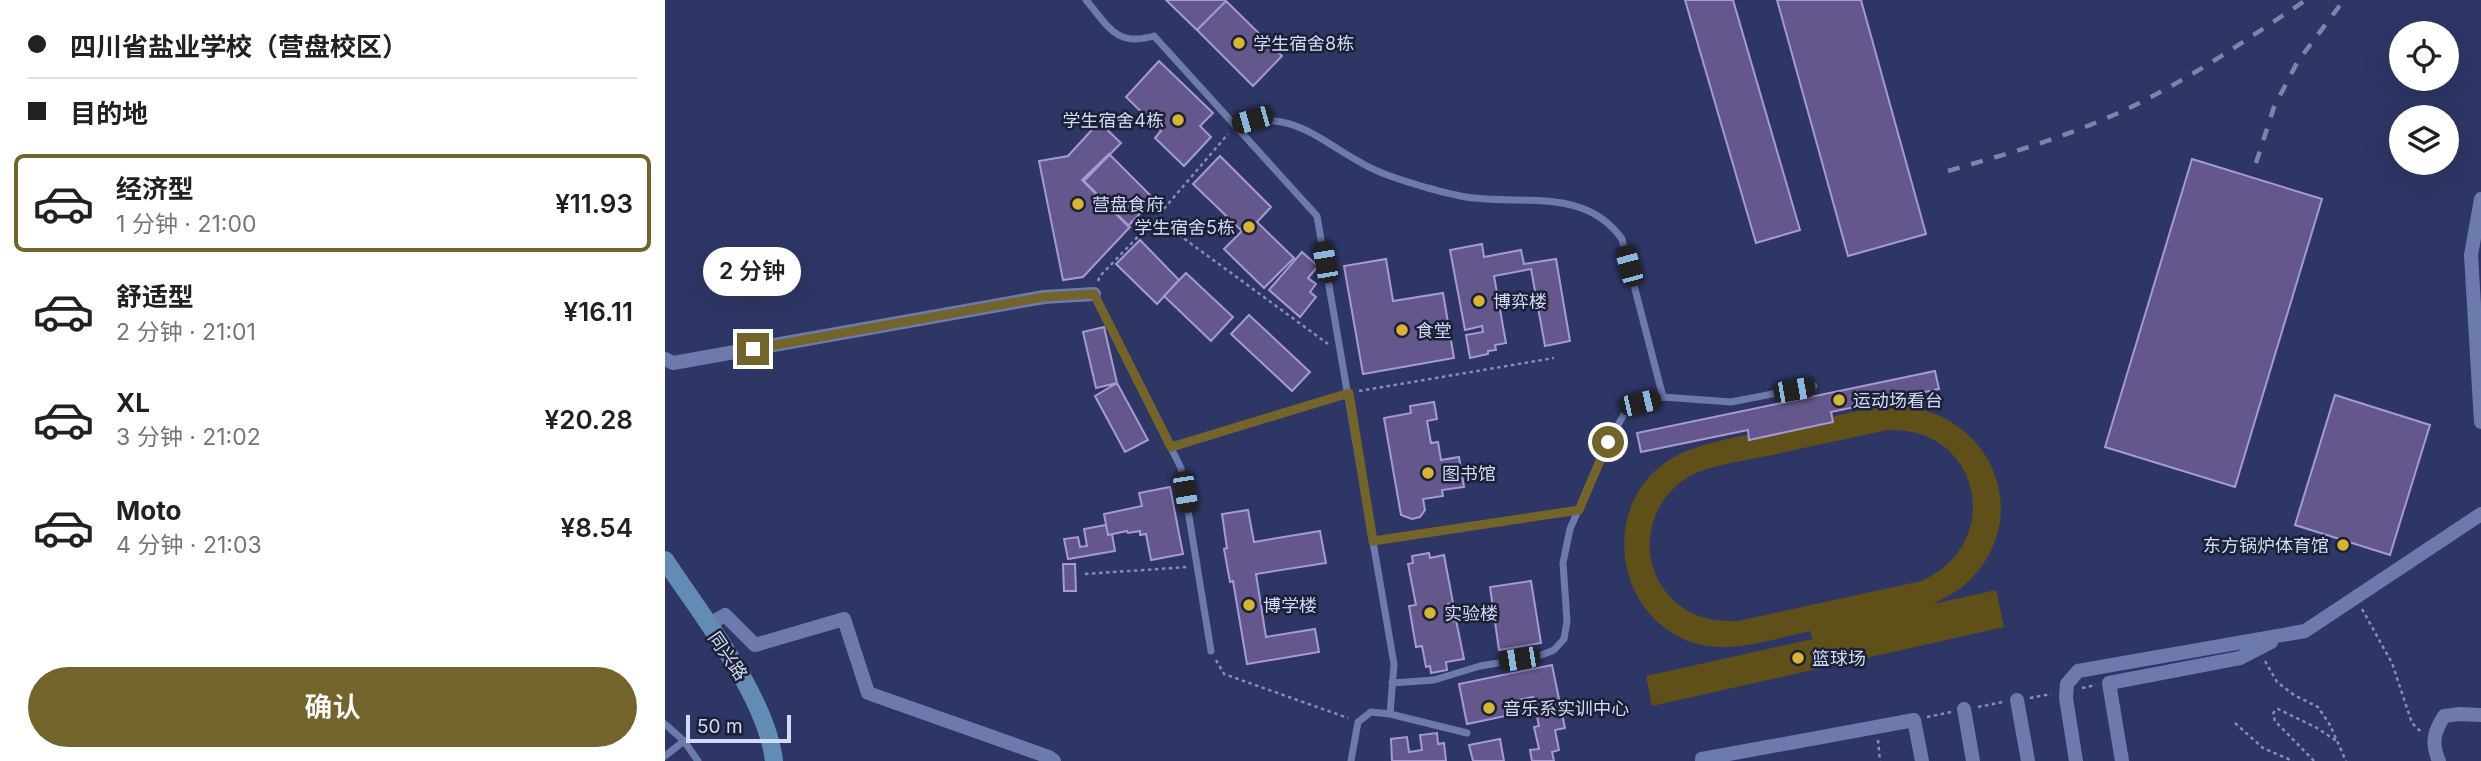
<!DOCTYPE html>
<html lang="zh">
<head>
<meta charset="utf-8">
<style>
  body { margin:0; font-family:Inter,"Noto Sans SC",sans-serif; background:#f2f2f2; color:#202124; height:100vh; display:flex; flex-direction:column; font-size:26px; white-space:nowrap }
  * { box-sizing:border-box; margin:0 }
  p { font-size:23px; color:#757577 }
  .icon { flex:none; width:38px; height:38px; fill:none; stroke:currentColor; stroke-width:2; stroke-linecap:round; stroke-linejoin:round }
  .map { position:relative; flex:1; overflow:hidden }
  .sheet { display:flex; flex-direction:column; background:#fff; width:665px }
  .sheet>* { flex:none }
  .hud { display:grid; align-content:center; height:154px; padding:0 28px; background:#fff }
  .fabs { position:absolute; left:1724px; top:21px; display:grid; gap:14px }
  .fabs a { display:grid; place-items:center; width:70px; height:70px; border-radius:50%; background:#fff; box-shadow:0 7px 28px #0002; font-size:35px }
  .scale { position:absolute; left:21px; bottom:18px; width:105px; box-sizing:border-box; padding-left:7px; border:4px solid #d2daf7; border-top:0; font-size:19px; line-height:24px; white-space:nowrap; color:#d2daf7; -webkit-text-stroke:5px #1c2036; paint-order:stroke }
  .end { position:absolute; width:32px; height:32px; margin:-16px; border:9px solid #72642b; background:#fff; box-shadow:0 0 0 4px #fff }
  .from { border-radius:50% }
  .bubble { position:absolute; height:49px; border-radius:24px; background:#fff; box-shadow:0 7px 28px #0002; font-size:23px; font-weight:600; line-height:49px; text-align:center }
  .car { position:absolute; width:21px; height:42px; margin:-21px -10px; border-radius:9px; box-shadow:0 0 5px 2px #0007; background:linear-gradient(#222 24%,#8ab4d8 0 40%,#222 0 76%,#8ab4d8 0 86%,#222 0) }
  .hud b { display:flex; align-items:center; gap:24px; height:66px; font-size:26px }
  .hud b+b { border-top:2px solid #e0e0e0 }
  .hud i { width:18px; height:18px; background:#202124 }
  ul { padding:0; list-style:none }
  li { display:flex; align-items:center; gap:21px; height:98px; margin:0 14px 10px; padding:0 14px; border:4px solid transparent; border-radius:10px }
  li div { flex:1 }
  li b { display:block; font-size:26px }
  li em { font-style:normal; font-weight:600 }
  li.on { border-color:#72642b }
  li>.icon { width:63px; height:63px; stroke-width:1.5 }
  .button { display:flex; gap:14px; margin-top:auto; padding:14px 28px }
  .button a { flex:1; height:80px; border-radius:42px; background:#72642b; color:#fff; font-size:28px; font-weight:600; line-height:80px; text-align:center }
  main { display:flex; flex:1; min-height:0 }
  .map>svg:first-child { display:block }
</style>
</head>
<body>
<main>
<section class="sheet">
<div class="hud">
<b><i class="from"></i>四川省盐业学校（营盘校区）</b>
<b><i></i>目的地</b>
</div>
<ul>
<li class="on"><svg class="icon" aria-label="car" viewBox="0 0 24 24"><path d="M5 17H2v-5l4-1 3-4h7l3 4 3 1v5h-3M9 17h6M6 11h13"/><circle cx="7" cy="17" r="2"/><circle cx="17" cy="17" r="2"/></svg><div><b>经济型</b><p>1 分钟 · 21:00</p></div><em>¥11.93</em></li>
<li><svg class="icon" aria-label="car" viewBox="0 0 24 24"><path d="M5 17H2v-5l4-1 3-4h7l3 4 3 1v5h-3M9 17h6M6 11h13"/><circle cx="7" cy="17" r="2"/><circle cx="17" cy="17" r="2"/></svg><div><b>舒适型</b><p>2 分钟 · 21:01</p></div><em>¥16.11</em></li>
<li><svg class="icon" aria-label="car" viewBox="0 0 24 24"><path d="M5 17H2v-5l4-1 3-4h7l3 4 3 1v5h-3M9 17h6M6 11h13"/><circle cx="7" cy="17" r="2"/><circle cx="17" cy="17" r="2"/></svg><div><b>XL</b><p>3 分钟 · 21:02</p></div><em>¥20.28</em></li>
<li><svg class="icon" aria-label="car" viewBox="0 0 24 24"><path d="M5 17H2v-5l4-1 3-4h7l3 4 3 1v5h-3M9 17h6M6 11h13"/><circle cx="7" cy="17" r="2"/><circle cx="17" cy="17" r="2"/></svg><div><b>Moto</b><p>4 分钟 · 21:03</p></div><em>¥8.54</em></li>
</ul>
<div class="button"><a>确认</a></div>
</section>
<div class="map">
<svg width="1816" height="761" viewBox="0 0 1816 761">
  <rect width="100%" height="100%" fill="#2e3665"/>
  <path fill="#5f5019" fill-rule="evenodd" d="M 1226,406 C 1318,405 1372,506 1308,577 C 1297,589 1283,596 1268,604 L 1331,590 L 1339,627 L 987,706 L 981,676 L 1148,639 L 1145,631 C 1107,639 1065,655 1026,642 C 950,615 935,508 1001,462 C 1034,440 1089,435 1128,426 C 1160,419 1193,409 1226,406 ZM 1223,430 C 1316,426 1341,544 1256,581 L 1073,621 C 1043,623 1015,613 998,588 C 987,572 982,551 986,532 C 989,512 1000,494 1016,482 C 1038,465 1070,463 1097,457 C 1139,448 1181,439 1223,430 Z"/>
  <path fill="#63578b" stroke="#a59ad2" stroke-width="2" d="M 501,0 L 560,0 L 561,1 L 532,30 Z
    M 1020,0 L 1068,0 L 1135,230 L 1091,243 Z
    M 1112,0 L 1196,0 L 1261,234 L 1183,256 Z
    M 561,1 L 617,56 L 588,86 L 532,30 Z
    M 494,61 L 548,113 L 535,126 L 546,137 L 519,166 L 490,138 L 496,131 L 461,97 Z
    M 434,122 L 456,143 L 419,181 L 465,227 L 418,277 L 398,280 L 374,161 L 403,156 Z
    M 444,154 L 489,199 L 463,226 L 417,180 Z
    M 555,156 L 606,207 L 592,222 L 629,258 L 599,288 L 559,249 L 577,231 L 528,184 Z
    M 1527,159 L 1657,199 L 1570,487 L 1440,447 Z
    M 475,240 L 514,280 L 492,304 L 451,264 Z
    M 817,244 L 819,257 L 856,250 L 859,264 L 891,259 L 905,341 L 880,346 L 866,269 L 829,276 L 841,343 L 830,345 L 831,350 L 823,351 L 823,354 L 805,358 L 801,335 L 818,332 L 817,326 L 800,330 L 785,250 Z
    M 637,252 L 653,266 L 643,278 L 651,284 L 645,292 L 651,297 L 635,317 L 604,290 Z
    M 721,259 L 728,301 L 778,293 L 789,358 L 698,374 L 679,266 Z
    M 521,273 L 568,317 L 546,341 L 499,296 Z
    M 584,315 L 645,372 L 627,391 L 566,334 Z
    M 439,327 L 452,383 L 431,388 L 418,332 Z
    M 1270,371 L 1274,389 L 1166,412 L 1168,422 L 1084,440 L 1083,430 L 976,452 L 972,433 Z
    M 452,383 L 483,440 L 460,452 L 430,396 Z
    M 1670,395 L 1765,425 L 1725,555 L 1630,525 Z
    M 769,402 L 772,419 L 762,421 L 766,443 L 773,442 L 776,460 L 794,457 L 799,487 L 777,490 L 778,496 L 758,499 L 760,510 L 755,517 L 747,519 L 736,515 L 719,418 L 746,413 L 745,406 Z
    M 505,487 L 518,554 L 486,560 L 481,534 L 475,535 L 475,531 L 463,533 L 462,531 L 443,535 L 439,514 L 477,506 L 474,493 Z
    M 583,510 L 589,542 L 655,531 L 661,563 L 591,574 L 601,637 L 650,629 L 654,652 L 582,664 L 568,581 L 565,582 L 559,549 L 562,548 L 557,514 Z
    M 441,525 L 443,535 L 447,534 L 450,551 L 403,559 L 399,539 L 413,537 L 415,547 L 422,546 L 419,529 Z
    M 764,553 L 765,558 L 779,555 L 788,603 L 783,604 L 786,621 L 791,620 L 799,659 L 781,662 L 782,670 L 766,673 L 765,666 L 761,667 L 757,646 L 751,647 L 744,606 L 751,605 L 743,564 L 748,563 L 747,556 Z
    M 398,564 L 410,564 L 411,591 L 399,591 Z
    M 866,581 L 876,643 L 834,650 L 825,587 Z
    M 887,665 L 900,728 L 890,730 L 894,750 L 887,752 L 889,761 L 867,761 L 865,750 L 874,749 L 869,727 L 874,726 L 868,697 L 848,701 L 850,714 L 802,724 L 794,684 Z
    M 772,733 L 773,744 L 779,743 L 781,761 L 727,761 L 726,739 L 742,737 L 744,752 L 757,750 L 755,735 Z
    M 835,739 L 839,761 L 808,761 L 804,745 Z"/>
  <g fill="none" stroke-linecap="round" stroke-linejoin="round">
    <path stroke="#868eb3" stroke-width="2.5" stroke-dasharray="3.5 3.5" stroke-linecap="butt" d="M 491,218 L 663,344
      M 433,281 L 435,276 L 491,218 L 563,134
      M 694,391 L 889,358
      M 420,574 L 522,567
      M 1697,609 L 1727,663 L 1747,723 L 1754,730 L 1759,731
      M 551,660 L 559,674 L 683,718
      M 1600,661 L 1612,682 L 1629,695 L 1653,707 L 1665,725 L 1681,761
      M 1417,688 L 1431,685
      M 1365,698 L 1386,694
      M 1313,707 L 1338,702
      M 1262,717 L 1286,712
      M 1570,723 L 1598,748 L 1628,761
      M 1213,740 L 1215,761
      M 1649,761 L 1610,721 L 1608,714 L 1610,710 L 1613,709 L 1652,728 L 1673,742"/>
    <path stroke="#6d7aae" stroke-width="7" d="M 421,0 C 444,27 451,47 489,36 L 652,216 L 729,664 L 725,714 L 706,712 L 693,722 L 686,761
      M 570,125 C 628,108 654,141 702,166 C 720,176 743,182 763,188 C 778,192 794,197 810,198 C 863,204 922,189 957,239 L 998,397
      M 429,294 L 516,468 L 546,651
      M 506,448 L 684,393
      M 708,541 L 914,510
      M 727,683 L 769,680 L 815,666 L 874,656 L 889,650 L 899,639 L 902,621 L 898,563 L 905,529 L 943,442 L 960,413 L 975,403 L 998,397 L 1066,402 L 1149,386
      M 725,714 L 802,733
      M 0,724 L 19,741 L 33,761
      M 0,756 L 19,741"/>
    <path stroke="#6d7aae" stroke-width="14" d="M 1816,199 L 1806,255 L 1816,422
      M 0,359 L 8,363 L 379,297 L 429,294
      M 43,625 L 60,615 L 90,645 L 179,619 L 203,693 L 384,757 L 389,761
      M 1352,700 L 1363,761
      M 1299,709 L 1308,761
      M 1037,761 L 1037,759 L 1249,720 L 1257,761
      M 1411,761 L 1401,698 L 1402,684 L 1413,671 L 1640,631 L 1816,514
      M 1457,761 L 1444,683 L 1575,658 L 1606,642
      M 1774,761 C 1766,743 1769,732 1779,716 L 1795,714 L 1816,715"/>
    <path stroke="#628bb6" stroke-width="18" d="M 0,560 C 36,615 101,695 109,761"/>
    <path stroke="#7c84aa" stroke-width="4.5" stroke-dasharray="12 12" stroke-linecap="butt" d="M 1591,163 L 1609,107 L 1633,61 L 1679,0
      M 1283,171 C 1338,155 1392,140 1444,117 C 1514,87 1578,42 1641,0"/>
  </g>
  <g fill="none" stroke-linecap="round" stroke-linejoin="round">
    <path stroke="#72642b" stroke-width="9" d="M 88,349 L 379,297 L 429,294 L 506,447 L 684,393 L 708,541 L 914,510 L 943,442"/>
  </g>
  <g fill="#d6b534" stroke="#1c2036" stroke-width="2.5">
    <circle cx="574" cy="43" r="7"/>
    <circle cx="513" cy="120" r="7"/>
    <circle cx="413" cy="204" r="7"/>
    <circle cx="584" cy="227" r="7"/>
    <circle cx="814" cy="301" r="7"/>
    <circle cx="737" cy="330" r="7"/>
    <circle cx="1174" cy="400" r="7"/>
    <circle cx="763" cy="473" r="7"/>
    <circle cx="1678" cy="545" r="7"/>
    <circle cx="584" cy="605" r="7"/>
    <circle cx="765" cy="613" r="7"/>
    <circle cx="1133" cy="658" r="7"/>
    <circle cx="824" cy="708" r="7"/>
  </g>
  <g text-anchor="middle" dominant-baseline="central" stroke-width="5" stroke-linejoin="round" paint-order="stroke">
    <g font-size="18" fill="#d2daf7" stroke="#1c2036" text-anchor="start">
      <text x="588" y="43">学生宿舍8栋</text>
      <text x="499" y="120" text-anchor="end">学生宿舍4栋</text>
      <text x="427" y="204">营盘食府</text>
      <text x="570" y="227" text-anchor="end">学生宿舍5栋</text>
      <text x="828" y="301">博弈楼</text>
      <text x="751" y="330">食堂</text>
      <text x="1188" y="400">运动场看台</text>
      <text x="777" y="473">图书馆</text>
      <text x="1664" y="545" text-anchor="end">东方锅炉体育馆</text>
      <text x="598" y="605">博学楼</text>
      <text x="779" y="613">实验楼</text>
      <text x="1147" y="658">篮球场</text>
      <text x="838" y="708">音乐系实训中心</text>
    </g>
    <g font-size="18" fill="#d2daf7" stroke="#1c2036">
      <text transform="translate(63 656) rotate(56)">同兴路</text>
    </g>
  </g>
</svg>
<div class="fabs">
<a><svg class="icon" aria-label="locate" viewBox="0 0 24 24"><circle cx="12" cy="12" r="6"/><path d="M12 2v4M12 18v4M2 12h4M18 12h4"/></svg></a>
<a><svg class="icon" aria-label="layers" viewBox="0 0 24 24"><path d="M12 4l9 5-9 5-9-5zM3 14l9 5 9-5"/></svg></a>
</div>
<div class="scale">50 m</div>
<i class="end from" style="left:943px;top:442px"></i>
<i class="end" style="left:88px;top:349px"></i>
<div class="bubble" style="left:38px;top:247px;width:98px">2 分钟</div>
<i class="car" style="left:587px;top:120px;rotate:254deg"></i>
<i class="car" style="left:660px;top:262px;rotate:350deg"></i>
<i class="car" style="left:964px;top:266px;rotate:345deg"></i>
<i class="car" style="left:1129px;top:390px;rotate:80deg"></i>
<i class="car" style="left:975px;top:403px;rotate:77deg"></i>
<i class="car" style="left:520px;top:492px;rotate:171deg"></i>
<i class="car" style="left:854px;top:659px;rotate:261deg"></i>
</div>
</main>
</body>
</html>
